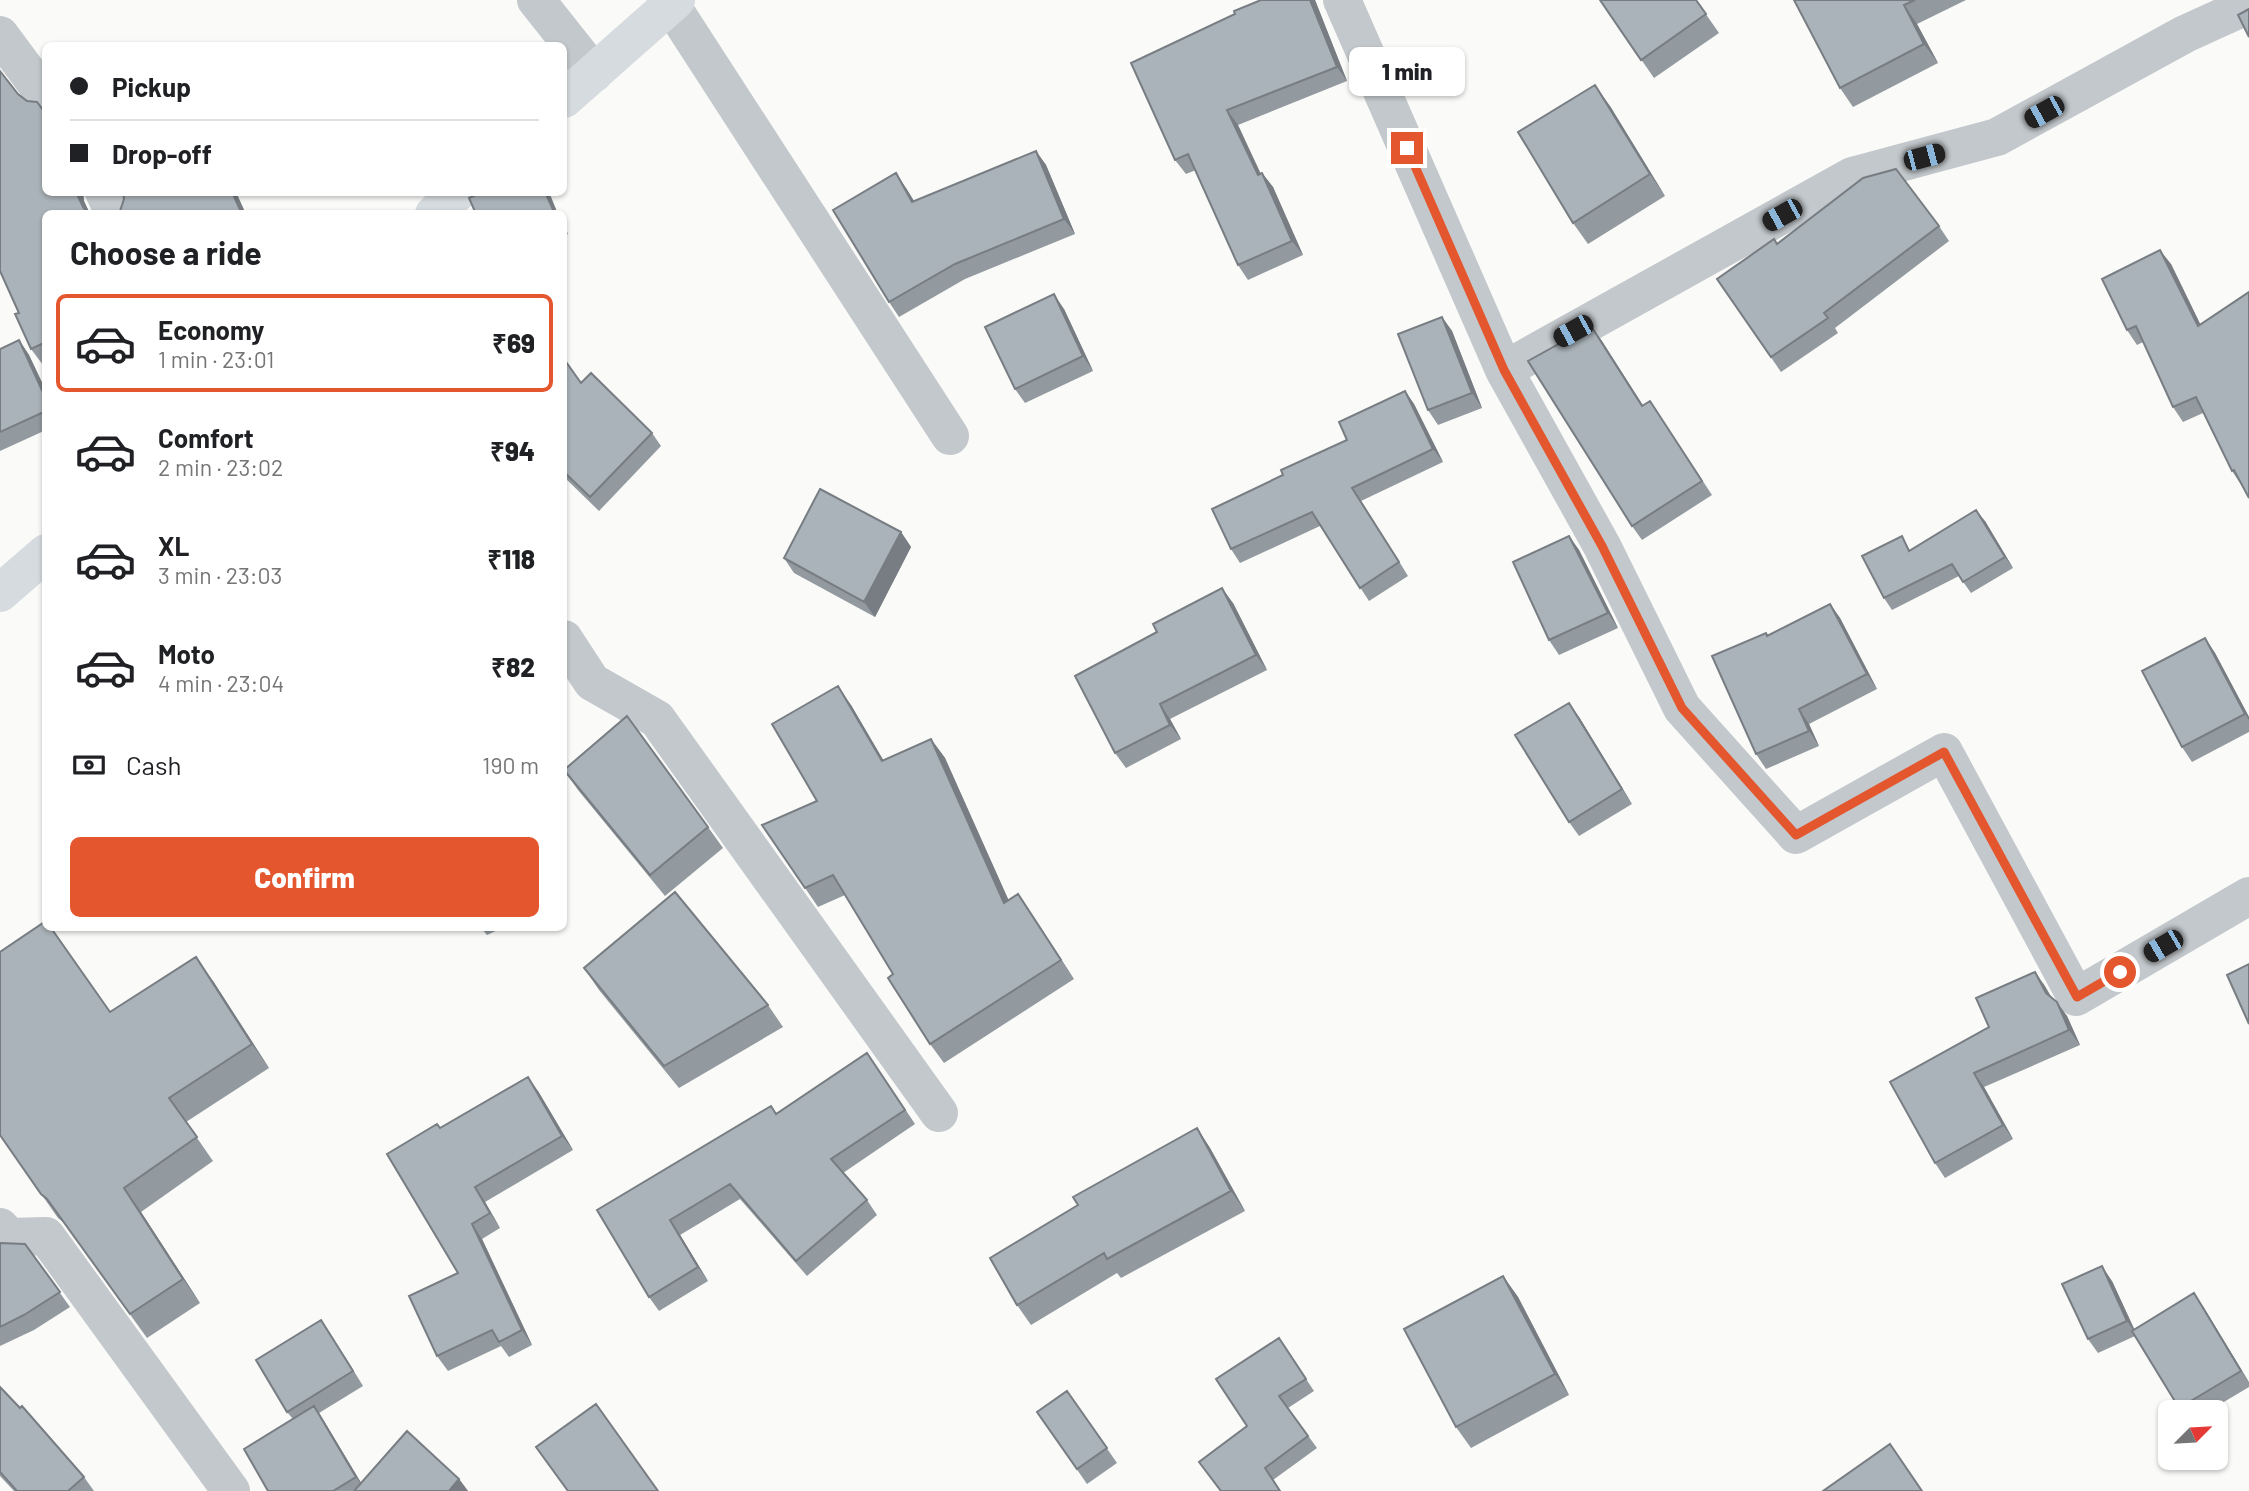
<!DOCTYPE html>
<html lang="en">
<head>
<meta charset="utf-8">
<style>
  body { margin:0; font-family:Barlow,sans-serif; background:#f2f2f2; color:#202124; height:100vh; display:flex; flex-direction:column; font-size:26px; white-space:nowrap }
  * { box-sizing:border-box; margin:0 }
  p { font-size:23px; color:#757577 }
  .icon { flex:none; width:38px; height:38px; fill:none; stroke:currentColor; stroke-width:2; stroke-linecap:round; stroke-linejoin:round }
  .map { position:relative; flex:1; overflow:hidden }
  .sheet { position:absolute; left:42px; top:210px; width:525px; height:721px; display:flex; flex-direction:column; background:#fff; border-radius:10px; box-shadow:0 2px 5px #0004 }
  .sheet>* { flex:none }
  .banner { position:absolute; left:42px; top:42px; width:525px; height:154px; border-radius:10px; box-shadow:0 2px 5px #0004; display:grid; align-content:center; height:154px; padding:0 28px; background:#fff }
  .needle { width:46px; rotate:66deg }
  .controls { position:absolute; left:2158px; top:1400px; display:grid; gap:14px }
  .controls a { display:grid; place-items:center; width:70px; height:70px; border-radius:10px; background:#fff; box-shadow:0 2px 5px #0004; font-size:35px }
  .end { position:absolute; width:32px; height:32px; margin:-16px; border:9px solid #e4572e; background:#fff; box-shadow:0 0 0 4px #fff }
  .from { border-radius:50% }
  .bubble { position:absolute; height:49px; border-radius:10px; background:#fff; box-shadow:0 2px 5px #0004; font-size:23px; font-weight:800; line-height:49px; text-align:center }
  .car { position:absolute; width:21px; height:42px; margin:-21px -10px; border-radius:9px; box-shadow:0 0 5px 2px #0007; background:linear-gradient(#222 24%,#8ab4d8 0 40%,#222 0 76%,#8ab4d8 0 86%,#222 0) }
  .banner b { display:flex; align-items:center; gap:24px; height:66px; font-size:26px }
  .banner b+b { border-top:2px solid #e0e0e0 }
  .banner i { width:18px; height:18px; background:#202124 }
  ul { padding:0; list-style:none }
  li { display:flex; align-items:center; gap:21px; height:98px; margin:0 14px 10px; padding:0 14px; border:4px solid transparent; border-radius:10px }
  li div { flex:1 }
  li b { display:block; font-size:26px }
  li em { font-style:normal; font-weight:800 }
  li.on { border-color:#e4572e }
  li>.icon { width:63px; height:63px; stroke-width:1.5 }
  h2 { padding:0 28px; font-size:32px; line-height:84px }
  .pay { display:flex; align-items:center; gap:18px; height:77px; padding:0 28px; font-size:26px }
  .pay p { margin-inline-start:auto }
  .cta { display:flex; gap:14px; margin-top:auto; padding:14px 28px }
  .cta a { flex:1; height:80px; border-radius:10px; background:#e4572e; color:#fff; font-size:28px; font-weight:800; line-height:80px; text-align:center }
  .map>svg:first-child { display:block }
</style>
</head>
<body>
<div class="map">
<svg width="2249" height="1491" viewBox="0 0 2249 1491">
  <rect width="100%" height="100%" fill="#fafaf8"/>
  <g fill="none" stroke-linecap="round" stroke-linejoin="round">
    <path stroke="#c3c8cc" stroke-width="38" d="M 536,0 L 594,73
      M 1342,0 L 1504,370 L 1852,176 L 1997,137 L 2185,34 L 2249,5
      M 671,5 L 950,436
      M 0,35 L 46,97
      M 104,192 L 114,214
      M 1504,370 L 1602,546 L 1682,708 L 1796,835 L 1944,752 L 2076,997 L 2249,896
      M 564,639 L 592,682 L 657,719 L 939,1113
      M 0,1227 L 9,1237 L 46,1236 L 231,1491"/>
    <path stroke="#d6dbdf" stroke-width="38" d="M 564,99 L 676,0
      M 434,214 L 458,192
      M 0,593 L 46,553"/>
  </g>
  <path fill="#929a9f" d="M 1261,0 L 1315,0 L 1347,81 L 1238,125 L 1260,174 L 1262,173 L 1273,187 L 1303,255 L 1248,280 L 1238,265 L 1196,170 L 1186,174 L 1175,160 L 1235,14 Z
    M 1600,0 L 1696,0 L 1719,33 L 1654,78 Z
    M 1794,0 L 1966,0 L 1917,24 L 1938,63 L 1853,107 L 1840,88 Z
    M 1610,106 L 1665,196 L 1588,244 L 1573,223 Z
    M 1036,151 L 1046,165 L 1075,234 L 965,279 L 899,317 L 889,302 L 906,188 L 914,201 Z
    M 46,192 L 83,192 L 84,201 L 90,214 L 46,214 L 46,364 L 43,365 L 31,349 L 19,313 Z
    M 564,225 L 568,234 L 564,236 Z
    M 1939,226 L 1949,241 L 1835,328 L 1838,333 L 1781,372 L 1717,279 L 1777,244 Z
    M 2171,264 L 2200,324 L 2242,486 L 2232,471 L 2203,413 L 2183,422 L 2173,407 L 2143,342 L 2137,345 L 2127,330 Z
    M 1064,309 L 1093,371 L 1025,403 L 1015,389 Z
    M 1442,317 L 1452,331 L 1482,408 L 1438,425 L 1428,410 Z
    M 1591,326 L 1643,406 L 1650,401 L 1712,495 L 1642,540 L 1632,526 Z
    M 19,340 L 29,355 L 46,391 L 46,430 L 0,451 L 0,349 Z
    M 564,359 L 581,383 L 652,433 L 661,446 L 599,511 L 564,477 Z
    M 1405,391 L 1414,404 L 1443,462 L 1361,501 L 1408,576 L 1369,601 L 1320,526 L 1240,563 L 1231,549 L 1347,440 Z
    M 1985,521 L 2013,568 L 1971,593 L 1959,576 L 1892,610 L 1884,598 L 1911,550 Z
    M 901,532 L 911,547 L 875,617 L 794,573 L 784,558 Z
    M 1569,536 L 1579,550 L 1618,628 L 1559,655 L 1549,640 Z
    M 1233,603 L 1267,670 L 1170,719 L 1181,739 L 1126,768 L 1115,753 Z
    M 1830,604 L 1840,618 L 1877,689 L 1809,724 L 1819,746 L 1766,769 L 1756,754 L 1768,636 Z
    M 2205,638 L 2215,653 L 2249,717 L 2249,732 L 2192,762 L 2182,747 Z
    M 851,705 L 883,760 L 931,739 L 945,758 L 1008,900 L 1018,894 L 1074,979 L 944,1063 L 930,1044 L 893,974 L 845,895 L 818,907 L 762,825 L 817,801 Z
    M 1579,717 L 1632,804 L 1579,836 L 1569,822 Z
    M 564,770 L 708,827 L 723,848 L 665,896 L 578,790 Z
    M 481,928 L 502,928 L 487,935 Z
    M 584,968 L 768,1005 L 783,1027 L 679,1088 L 599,990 Z
    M 2035,972 L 2051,997 L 2067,1016 L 2080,1045 L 1984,1087 L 2013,1139 L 1945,1178 L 1935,1163 L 1989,1027 Z
    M 213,981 L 269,1068 L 186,1122 L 213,1161 L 141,1212 L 200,1303 L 147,1338 L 64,1223 L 58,1218 L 0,1135 L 110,1012 Z
    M 877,1067 L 915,1124 L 843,1173 L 867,1200 L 877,1215 L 807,1276 L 740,1199 L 680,1235 L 708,1281 L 659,1311 L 649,1297 L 597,1210 L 776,1114 Z
    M 538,1091 L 573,1150 L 485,1202 L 500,1228 L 482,1239 L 532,1345 L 509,1357 L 501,1346 L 448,1371 L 437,1356 L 458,1273 L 440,1128 Z
    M 1197,1128 L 1210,1148 L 1245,1211 L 1121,1278 L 1117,1273 L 1031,1325 L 1017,1305 L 1078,1205 Z
    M 0,1243 L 25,1244 L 70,1307 L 34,1330 L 0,1346 Z
    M 1503,1276 L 1518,1297 L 1569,1395 L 1471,1448 L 1456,1427 Z
    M 2112,1281 L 2134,1329 L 2194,1293 L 2204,1308 L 2249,1382 L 2249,1387 L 2207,1412 L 2182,1412 L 2135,1336 L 2098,1353 L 2088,1339 Z
    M 321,1320 L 363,1386 L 319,1413 L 361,1483 L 459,1479 L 468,1491 L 268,1491 L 293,1419 L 287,1412 Z
    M 1279,1338 L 1314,1391 L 1288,1408 L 1317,1448 L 1273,1480 L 1280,1491 L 1220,1491 L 1199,1462 L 1247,1426 Z
    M 0,1387 L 84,1477 L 94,1491 L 14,1491 L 0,1476 Z
    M 1067,1391 L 1117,1463 L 1087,1484 L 1037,1412 Z"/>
  <path fill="#777d82" d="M 1310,0 L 1315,0 L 1347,81 L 1337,67 Z
    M 1904,5 L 1917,24 L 1938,63 L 1924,44 Z
    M 1595,85 L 1610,106 L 1665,196 L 1650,174 Z
    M 1227,110 L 1238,125 L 1268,189 L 1258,175 Z
    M 1036,151 L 1046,165 L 1075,234 L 1064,219 Z
    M 896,173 L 906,188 L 923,216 L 912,202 Z
    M 1262,173 L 1273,187 L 1303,255 L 1292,241 Z
    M 76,192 L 83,192 L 84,201 L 90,214 L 87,214 L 83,207 Z
    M 232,192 L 236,192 L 246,214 L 242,214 Z
    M 545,192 L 549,192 L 558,214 L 555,214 Z
    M 2160,250 L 2171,264 L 2208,340 L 2198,326 Z
    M 1054,294 L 1064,309 L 1093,371 L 1083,356 Z
    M 1442,317 L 1452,331 L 1482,408 L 1472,393 Z
    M 1591,326 L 1602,341 L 1653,421 L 1642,406 Z
    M 19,340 L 29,355 L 46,391 L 46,399 Z
    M 1405,391 L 1414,404 L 1443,462 L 1433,449 Z
    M 1352,488 L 1361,501 L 1408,576 L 1399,562 Z
    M 1976,510 L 1985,521 L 2013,568 L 2005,557 Z
    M 901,532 L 911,547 L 875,617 L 864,602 Z
    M 1569,536 L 1579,550 L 1618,628 L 1608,613 Z
    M 1222,588 L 1233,603 L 1267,670 L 1256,655 Z
    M 1830,604 L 1840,618 L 1877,689 L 1867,674 Z
    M 2205,638 L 2215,653 L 2249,717 L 2249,720 L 2245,714 Z
    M 838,686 L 851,705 L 895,780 L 882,761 Z
    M 1569,703 L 1579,717 L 1632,804 L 1622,789 Z
    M 1160,704 L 1170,719 L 1181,739 L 1170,725 Z
    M 1799,709 L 1809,724 L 1819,746 L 1809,731 Z
    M 931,739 L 945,758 L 1018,921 L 1004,903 Z
    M 1018,894 L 1031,913 L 1074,979 L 1061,960 Z
    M 196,957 L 213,981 L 269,1068 L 252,1044 Z
    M 2035,972 L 2045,986 L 2057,1007 L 2046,993 Z
    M 2057,1002 L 2067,1016 L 2080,1045 L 2069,1030 Z
    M 1974,1073 L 1984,1087 L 2013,1139 L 2003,1125 Z
    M 528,1077 L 538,1091 L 573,1150 L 562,1136 Z
    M 1197,1128 L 1210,1148 L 1245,1211 L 1231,1191 Z
    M 475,1187 L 485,1202 L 500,1228 L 490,1213 Z
    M 124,1188 L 141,1212 L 200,1303 L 183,1279 Z
    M 670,1220 L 680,1235 L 708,1281 L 698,1267 Z
    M 472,1224 L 482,1239 L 532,1345 L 522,1330 Z
    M 2102,1266 L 2112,1281 L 2137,1335 L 2127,1321 Z
    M 1503,1276 L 1518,1297 L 1569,1395 L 1555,1374 Z
    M 2194,1293 L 2204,1308 L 2249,1383 L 2241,1371 Z
    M 321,1320 L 331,1335 L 363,1386 L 353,1371 Z
    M 314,1406 L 324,1421 L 366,1491 L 356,1477 Z
    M 459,1479 L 468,1491 L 449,1491 Z"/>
  <path fill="#aab3b9" stroke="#777d82" stroke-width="2" d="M 1261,0 L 1310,0 L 1337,67 L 1227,110 L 1258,175 L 1262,173 L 1292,241 L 1238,265 L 1188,154 L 1175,160 L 1131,63 L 1235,14 L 1234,11 Z
    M 1600,0 L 1696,0 L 1706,14 L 1641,60 Z
    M 1794,0 L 1915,0 L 1904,5 L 1924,44 L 1840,88 Z
    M 2249,9 L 2249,37 L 2238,15 Z
    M 0,71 L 18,94 L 27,101 L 37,102 L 46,114 L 46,192 L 76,192 L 83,207 L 88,214 L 46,214 L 46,342 L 31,349 L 15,314 L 19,313 L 0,271 Z
    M 1595,85 L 1650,174 L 1573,223 L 1518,132 Z
    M 1036,151 L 1064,219 L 955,264 L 889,302 L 833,210 L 896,173 L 912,202 Z
    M 1896,169 L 1939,226 L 1824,313 L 1828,318 L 1771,357 L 1717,279 L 1774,239 L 1777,244 L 1863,178 Z
    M 123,192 L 232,192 L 242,214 L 117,214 L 120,211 L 124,199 Z
    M 482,192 L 545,192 L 555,214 L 476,214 L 469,198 Z
    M 2160,250 L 2198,326 L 2249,292 L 2249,498 L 2234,470 L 2232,471 L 2196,397 L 2173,407 L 2136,326 L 2127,330 L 2102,279 Z
    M 1054,294 L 1083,356 L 1015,389 L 985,327 Z
    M 1442,317 L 1472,393 L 1428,410 L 1398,334 Z
    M 1591,326 L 1642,406 L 1650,401 L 1702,481 L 1632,526 L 1528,361 Z
    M 19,340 L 46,399 L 46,411 L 0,432 L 0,349 Z
    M 564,359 L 581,383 L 591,373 L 652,433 L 590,497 L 564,472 Z
    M 1405,391 L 1433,449 L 1352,488 L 1399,562 L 1360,588 L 1312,512 L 1231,549 L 1212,509 L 1283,475 L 1281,470 L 1347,440 L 1339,422 Z
    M 820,489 L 901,532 L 864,602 L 784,558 Z
    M 1976,510 L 2005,557 L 1963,582 L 1952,564 L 1884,598 L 1862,556 L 1902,536 L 1909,551 Z
    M 1569,536 L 1608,613 L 1549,640 L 1513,562 Z
    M 1222,588 L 1256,655 L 1160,704 L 1170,725 L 1115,753 L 1075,676 L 1157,632 L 1153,624 Z
    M 1830,604 L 1867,674 L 1799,709 L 1809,731 L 1756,754 L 1712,656 L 1766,633 L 1767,636 Z
    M 2205,638 L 2245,714 L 2182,747 L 2142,671 Z
    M 838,686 L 882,761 L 931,739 L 1004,903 L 1018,894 L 1061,960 L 930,1044 L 888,978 L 893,974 L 833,875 L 805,888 L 762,825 L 817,801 L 772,724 Z
    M 1569,703 L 1622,789 L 1569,822 L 1515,735 Z
    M 627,716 L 708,827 L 650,875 L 564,770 Z
    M 675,892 L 768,1005 L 664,1066 L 584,968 Z
    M 46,921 L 46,928 L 51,928 L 110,1012 L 196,957 L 252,1044 L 169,1098 L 197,1137 L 124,1188 L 183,1279 L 130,1314 L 47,1199 L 41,1194 L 0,1135 L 0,952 Z
    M 2249,964 L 2249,1024 L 2227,975 Z
    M 2035,972 L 2046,993 L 2057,1002 L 2069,1030 L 1974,1073 L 2003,1125 L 1935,1163 L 1890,1082 L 1989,1027 L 1976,998 Z
    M 867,1053 L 905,1110 L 831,1159 L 867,1200 L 796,1261 L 730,1184 L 670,1220 L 698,1267 L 649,1297 L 597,1210 L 771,1106 L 776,1114 Z
    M 528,1077 L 562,1136 L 475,1187 L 490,1213 L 472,1224 L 522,1330 L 499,1342 L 492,1330 L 437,1356 L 409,1296 L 458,1273 L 387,1154 L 437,1124 L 440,1128 Z
    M 1197,1128 L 1231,1191 L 1107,1259 L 1104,1253 L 1017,1305 L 990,1258 L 1078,1205 L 1073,1197 Z
    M 0,1243 L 25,1244 L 60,1292 L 24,1315 L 0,1327 Z
    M 2102,1266 L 2127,1321 L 2088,1339 L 2062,1284 Z
    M 1503,1276 L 1555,1374 L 1456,1427 L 1404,1329 Z
    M 2194,1293 L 2241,1371 L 2179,1408 L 2132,1331 Z
    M 321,1320 L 353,1371 L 287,1412 L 256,1360 Z
    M 1279,1338 L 1306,1379 L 1279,1396 L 1308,1436 L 1265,1468 L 1280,1491 L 1221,1491 L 1199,1462 L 1247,1426 L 1216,1379 Z
    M 0,1387 L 20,1408 L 22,1406 L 84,1477 L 68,1491 L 17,1491 L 0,1472 Z
    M 1067,1391 L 1107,1448 L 1077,1469 L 1037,1412 Z
    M 596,1404 L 658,1491 L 568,1491 L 536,1447 Z
    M 314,1406 L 356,1477 L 333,1491 L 268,1491 L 244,1449 Z
    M 407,1431 L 459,1479 L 449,1491 L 354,1491 Z
    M 1890,1444 L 1922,1491 L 1823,1491 Z"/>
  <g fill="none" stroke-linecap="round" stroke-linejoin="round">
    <path stroke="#e4572e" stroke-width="9" d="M 1407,148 L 1504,370 L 1602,546 L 1682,708 L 1796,835 L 1944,752 L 2077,997 L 2120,972"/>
  </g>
</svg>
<div class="controls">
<a><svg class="needle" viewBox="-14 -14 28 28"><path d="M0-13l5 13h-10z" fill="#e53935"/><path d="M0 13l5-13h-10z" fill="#757577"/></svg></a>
</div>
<i class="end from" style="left:2120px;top:972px"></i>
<i class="end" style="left:1407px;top:148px"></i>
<div class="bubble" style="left:1349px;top:47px;width:116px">1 min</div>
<i class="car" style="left:2044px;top:112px;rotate:241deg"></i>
<i class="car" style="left:1924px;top:157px;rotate:75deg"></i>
<i class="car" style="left:1782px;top:215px;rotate:241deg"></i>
<i class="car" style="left:1573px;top:331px;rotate:241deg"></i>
<i class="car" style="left:2163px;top:946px;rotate:240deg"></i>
<div class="banner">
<b><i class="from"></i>Pickup</b>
<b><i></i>Drop-off</b>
</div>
<section class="sheet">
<h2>Choose a ride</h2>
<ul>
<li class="on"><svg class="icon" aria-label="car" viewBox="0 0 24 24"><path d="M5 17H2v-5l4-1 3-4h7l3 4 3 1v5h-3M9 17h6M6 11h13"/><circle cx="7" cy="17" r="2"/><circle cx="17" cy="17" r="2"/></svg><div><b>Economy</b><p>1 min · 23:01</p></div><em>₹69</em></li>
<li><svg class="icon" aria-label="car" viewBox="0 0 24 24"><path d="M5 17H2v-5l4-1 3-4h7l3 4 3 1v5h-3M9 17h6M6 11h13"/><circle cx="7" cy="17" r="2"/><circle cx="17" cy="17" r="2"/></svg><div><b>Comfort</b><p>2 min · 23:02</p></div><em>₹94</em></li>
<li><svg class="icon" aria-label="car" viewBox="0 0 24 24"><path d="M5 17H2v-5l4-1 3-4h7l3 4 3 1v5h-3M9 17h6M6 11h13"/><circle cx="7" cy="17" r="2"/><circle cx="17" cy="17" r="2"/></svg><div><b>XL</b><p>3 min · 23:03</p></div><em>₹118</em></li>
<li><svg class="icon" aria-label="car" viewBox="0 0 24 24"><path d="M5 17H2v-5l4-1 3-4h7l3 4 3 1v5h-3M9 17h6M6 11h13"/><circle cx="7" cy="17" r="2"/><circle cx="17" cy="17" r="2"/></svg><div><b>Moto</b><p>4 min · 23:04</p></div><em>₹82</em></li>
</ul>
<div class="pay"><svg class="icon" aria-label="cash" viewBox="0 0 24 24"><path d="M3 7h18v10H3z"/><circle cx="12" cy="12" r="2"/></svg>Cash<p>190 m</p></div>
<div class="cta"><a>Confirm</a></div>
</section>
</div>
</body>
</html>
